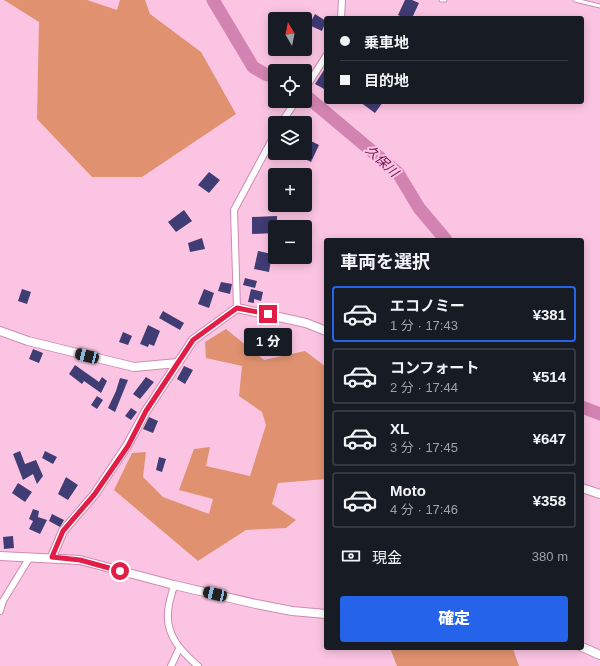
<!DOCTYPE html>
<html lang="ja">
<head>
<meta charset="utf-8">
<style>
  body { margin:0; font-family:Arial,"Noto Sans JP",sans-serif; background:#20242c; color:#f1f3f6; height:100vh; display:flex; flex-direction:column; font-size:15px; white-space:nowrap }
  * { box-sizing:border-box; margin:0 }
  p { font-size:13px; color:#9ea1a6 }
  .icon { flex:none; width:22px; height:22px; fill:none; stroke:currentColor; stroke-width:2; stroke-linecap:round; stroke-linejoin:round }
  .map { position:relative; flex:1; overflow:hidden }
  .sheet { position:absolute; left:324px; top:238px; width:260px; height:412px; display:flex; flex-direction:column; background:#171b24; border-radius:4px; box-shadow:0 2px 10px #0003 }
  .sheet>* { flex:none }
  .guide { position:absolute; left:324px; top:16px; width:260px; height:88px; border-radius:4px; box-shadow:0 2px 10px #0003; display:grid; align-content:center; height:88px; padding:0 16px; background:#171b24 }
  .needle { width:26px; rotate:350deg }
  .controls { position:absolute; left:268px; top:12px; display:grid; gap:8px }
  .controls a { display:grid; place-items:center; width:44px; height:44px; border-radius:4px; background:#171b24; box-shadow:0 2px 10px #0003; font-size:20px }
  .end { position:absolute; width:18px; height:18px; margin:-9px; border:5px solid #e11d48; background:#fff; box-shadow:0 0 0 2px #fff }
  .from { border-radius:50% }
  .bubble { position:absolute; height:28px; border-radius:4px; background:#171b24; box-shadow:0 2px 10px #0003; font-size:13px; font-weight:800; line-height:28px; text-align:center }
  .car { position:absolute; width:12px; height:24px; margin:-12px -6px; border-radius:5px; box-shadow:0 0 3px 1px #0007; background:linear-gradient(#222 24%,#8ab4d8 0 40%,#222 0 76%,#8ab4d8 0 86%,#222 0) }
  .guide b { display:flex; align-items:center; gap:14px; height:38px; font-size:15px }
  .guide b+b { border-top:1px solid #363941 }
  .guide i { width:10px; height:10px; background:#f1f3f6 }
  ul { padding:0; list-style:none }
  li { display:flex; align-items:center; gap:12px; height:56px; margin:0 8px 6px; padding:0 8px; border:2px solid #363941; border-radius:4px }
  li div { flex:1 }
  li b { display:block; font-size:15px }
  li em { font-style:normal; font-weight:800 }
  li.selected { border-color:#2563eb }
  li>.icon { width:36px; height:36px; stroke-width:1.5 }
  h2 { padding:0 16px; font-size:18px; line-height:48px }
  .pay { display:flex; align-items:center; gap:10px; height:44px; padding:0 16px; font-size:15px }
  .pay p { margin-inline-start:auto }
  .action { display:flex; gap:8px; margin-top:auto; padding:8px 16px }
  .action a { flex:1; height:46px; border-radius:4px; background:#2563eb; color:#fff; font-size:16px; font-weight:800; line-height:46px; text-align:center }
  .map>svg:first-child { display:block }
</style>
</head>
<body>
<div class="map">
<svg width="600" height="666" viewBox="0 0 600 666">
  <rect width="100%" height="100%" fill="#fcc4e3"/>
  <path fill="#e09270" d="M 4,0 L 87,0 L 117,10 L 120,0 L 145,0 L 150,14 L 201,52 L 236,114 L 142,177 L 92,177 L 37,119 L 39,22 Z
    M 226,329 L 264,360 L 305,351 L 326,367 L 326,479 L 278,483 L 272,504 L 296,520 L 286,528 L 246,530 L 198,561 L 114,490 L 132,453 L 146,452 L 143,477 L 163,497 L 209,514 L 213,499 L 179,490 L 194,449 L 210,447 L 206,466 L 250,476 L 266,425 L 262,412 L 239,396 L 242,366 L 206,358 L 205,342 Z
    M 390,648 L 507,648 L 513,649 L 519,666 L 397,666 Z"/>
  <g fill="none" stroke-linecap="round" stroke-linejoin="round">
    <path stroke="#d383b2" stroke-width="13" d="M 213,0 L 253,67 L 265,74 L 275,77
      M 305,95 L 398,173 L 419,208 L 446,240
      M 582,407 L 600,414"/>
  </g>
  <path fill="#403c74" d="M 405,0 L 412,0 L 419,3 L 412,18 L 404,18 L 398,15 Z
    M 315,14 L 326,21 L 322,31 L 309,25 Z
    M 326,67 L 326,90 L 315,84 Z
    M 360,102 L 383,102 L 375,113 Z
    M 309,140 L 319,145 L 311,162 L 293,153 L 305,153 L 305,148 Z
    M 209,172 L 220,180 L 209,193 L 198,185 Z
    M 184,210 L 192,221 L 176,232 L 168,222 Z
    M 277,216 L 277,227 L 275,227 L 275,233 L 252,234 L 252,217 Z
    M 202,238 L 205,249 L 190,252 L 188,243 Z
    M 258,251 L 272,254 L 269,272 L 254,269 Z
    M 245,278 L 257,281 L 255,288 L 243,285 Z
    M 221,282 L 232,284 L 230,294 L 218,291 Z
    M 22,289 L 31,292 L 27,304 L 18,301 Z
    M 204,289 L 214,293 L 209,308 L 198,304 Z
    M 251,289 L 263,292 L 261,301 L 254,299 L 254,303 L 248,302 Z
    M 163,311 L 184,323 L 180,330 L 159,318 Z
    M 148,325 L 160,331 L 154,346 L 149,344 L 148,347 L 140,344 Z
    M 123,332 L 132,336 L 128,345 L 119,342 Z
    M 33,349 L 43,353 L 39,363 L 29,359 Z
    M 75,365 L 99,382 L 102,377 L 107,381 L 101,393 L 84,381 L 82,384 L 69,374 Z
    M 184,366 L 193,370 L 185,384 L 177,379 Z
    M 146,377 L 154,382 L 140,399 L 133,394 Z
    M 120,378 L 128,380 L 115,412 L 108,408 L 116,391 Z
    M 97,396 L 103,400 L 97,409 L 91,405 Z
    M 131,408 L 137,412 L 131,420 L 125,416 Z
    M 149,417 L 158,421 L 153,433 L 143,429 Z
    M 20,451 L 25,464 L 36,460 L 43,476 L 37,484 L 33,474 L 23,480 L 13,454 Z
    M 45,451 L 57,457 L 53,464 L 42,458 Z
    M 159,457 L 166,459 L 162,472 L 156,470 Z
    M 66,477 L 78,485 L 68,500 L 58,494 Z
    M 18,483 L 32,492 L 25,502 L 12,493 Z
    M 33,509 L 39,511 L 38,517 L 47,520 L 40,534 L 29,529 L 33,521 L 29,519 Z
    M 52,514 L 64,520 L 60,527 L 49,521 Z
    M 13,536 L 14,548 L 4,549 L 3,537 Z"/>
  <g fill="none" stroke-linecap="round" stroke-linejoin="round">
    <g stroke="#ce8cb2" stroke-width="5">
      <path id="service" d="M 441,0 L 445,0
        M 575,0 L 600,6"/>
    </g>
    <g stroke="#ce8cb2" stroke-width="8">
      <path id="minor" d="M 341,18 L 342,0
        M 305,89 L 326,56
        M 281,123 L 296,101
        M 237,308 L 234,210 L 275,134
        M 174,585 C 172,594 168,604 168,613 C 166,636 182,652 198,666
        M 0,611 L 3,601 L 30,557
        M 171,666 L 179,649"/>
    </g>
    <g stroke="#ce8cb2" stroke-width="10">
      <path id="tertiary" d="M 0,331 L 28,341 L 134,367 L 178,363
        M 582,488 L 600,494
        M 0,556 L 80,560 L 174,585 L 256,604 L 292,611 L 326,614
        M 52,557 L 63,531 L 94,495 L 127,446 L 146,411 L 193,340 L 237,308 L 306,323 L 326,331
        M 582,647 L 600,655"/>
    </g>
    <use href="#service" stroke="#fff" stroke-width="3"/>
    <use href="#minor" stroke="#fff" stroke-width="6"/>
    <use href="#tertiary" stroke="#fff" stroke-width="8"/>
  </g>
  <g fill="none" stroke-linecap="round" stroke-linejoin="round">
    <path stroke="#e11d48" stroke-width="5" d="M 120,571 L 80,560 L 52,557 L 63,531 L 94,495 L 128,446 L 146,411 L 193,340 L 237,308 L 268,314"/>
  </g>
  <g text-anchor="middle" dominant-baseline="central" stroke-width="4" stroke-linejoin="round" paint-order="stroke">
    <g font-size="13" font-style="italic" fill="#6e0d51" stroke="#fcc4e3">
      <text transform="translate(382 161) rotate(43)">久保川</text>
    </g>
  </g>
</svg>
<div class="controls">
<a><svg class="needle" viewBox="-14 -14 28 28"><path d="M0-13l5 13h-10z" fill="#e53935"/><path d="M0 13l5-13h-10z" fill="#9ea1a6"/></svg></a>
<a><svg class="icon" aria-label="locate" viewBox="0 0 24 24"><circle cx="12" cy="12" r="6"/><path d="M12 2v4M12 18v4M2 12h4M18 12h4"/></svg></a>
<a><svg class="icon" aria-label="layers" viewBox="0 0 24 24"><path d="M12 4l9 5-9 5-9-5zM3 14l9 5 9-5"/></svg></a>
<a>+</a>
<a>−</a>
</div>
<i class="end from" style="left:120px;top:571px"></i>
<i class="end" style="left:268px;top:314px"></i>
<div class="bubble" style="left:244px;top:328px;width:48px">1 分</div>
<i class="car" style="left:87px;top:356px;rotate:284deg"></i>
<i class="car" style="left:215px;top:594px;rotate:283deg"></i>
<div class="guide">
<b><i class="from"></i>乗車地</b>
<b><i></i>目的地</b>
</div>
<section class="sheet">
<h2>車両を選択</h2>
<ul>
<li class="selected"><svg class="icon" aria-label="car" viewBox="0 0 24 24"><path d="M5 17H2v-5l4-1 3-4h7l3 4 3 1v5h-3M9 17h6M6 11h13"/><circle cx="7" cy="17" r="2"/><circle cx="17" cy="17" r="2"/></svg><div><b>エコノミー</b><p>1 分 · 17:43</p></div><em>¥381</em></li>
<li><svg class="icon" aria-label="car" viewBox="0 0 24 24"><path d="M5 17H2v-5l4-1 3-4h7l3 4 3 1v5h-3M9 17h6M6 11h13"/><circle cx="7" cy="17" r="2"/><circle cx="17" cy="17" r="2"/></svg><div><b>コンフォート</b><p>2 分 · 17:44</p></div><em>¥514</em></li>
<li><svg class="icon" aria-label="car" viewBox="0 0 24 24"><path d="M5 17H2v-5l4-1 3-4h7l3 4 3 1v5h-3M9 17h6M6 11h13"/><circle cx="7" cy="17" r="2"/><circle cx="17" cy="17" r="2"/></svg><div><b>XL</b><p>3 分 · 17:45</p></div><em>¥647</em></li>
<li><svg class="icon" aria-label="car" viewBox="0 0 24 24"><path d="M5 17H2v-5l4-1 3-4h7l3 4 3 1v5h-3M9 17h6M6 11h13"/><circle cx="7" cy="17" r="2"/><circle cx="17" cy="17" r="2"/></svg><div><b>Moto</b><p>4 分 · 17:46</p></div><em>¥358</em></li>
</ul>
<div class="pay"><svg class="icon" aria-label="cash" viewBox="0 0 24 24"><path d="M3 7h18v10H3z"/><circle cx="12" cy="12" r="2"/></svg>現金<p>380 m</p></div>
<div class="action"><a>確定</a></div>
</section>
</div>
</body>
</html>
